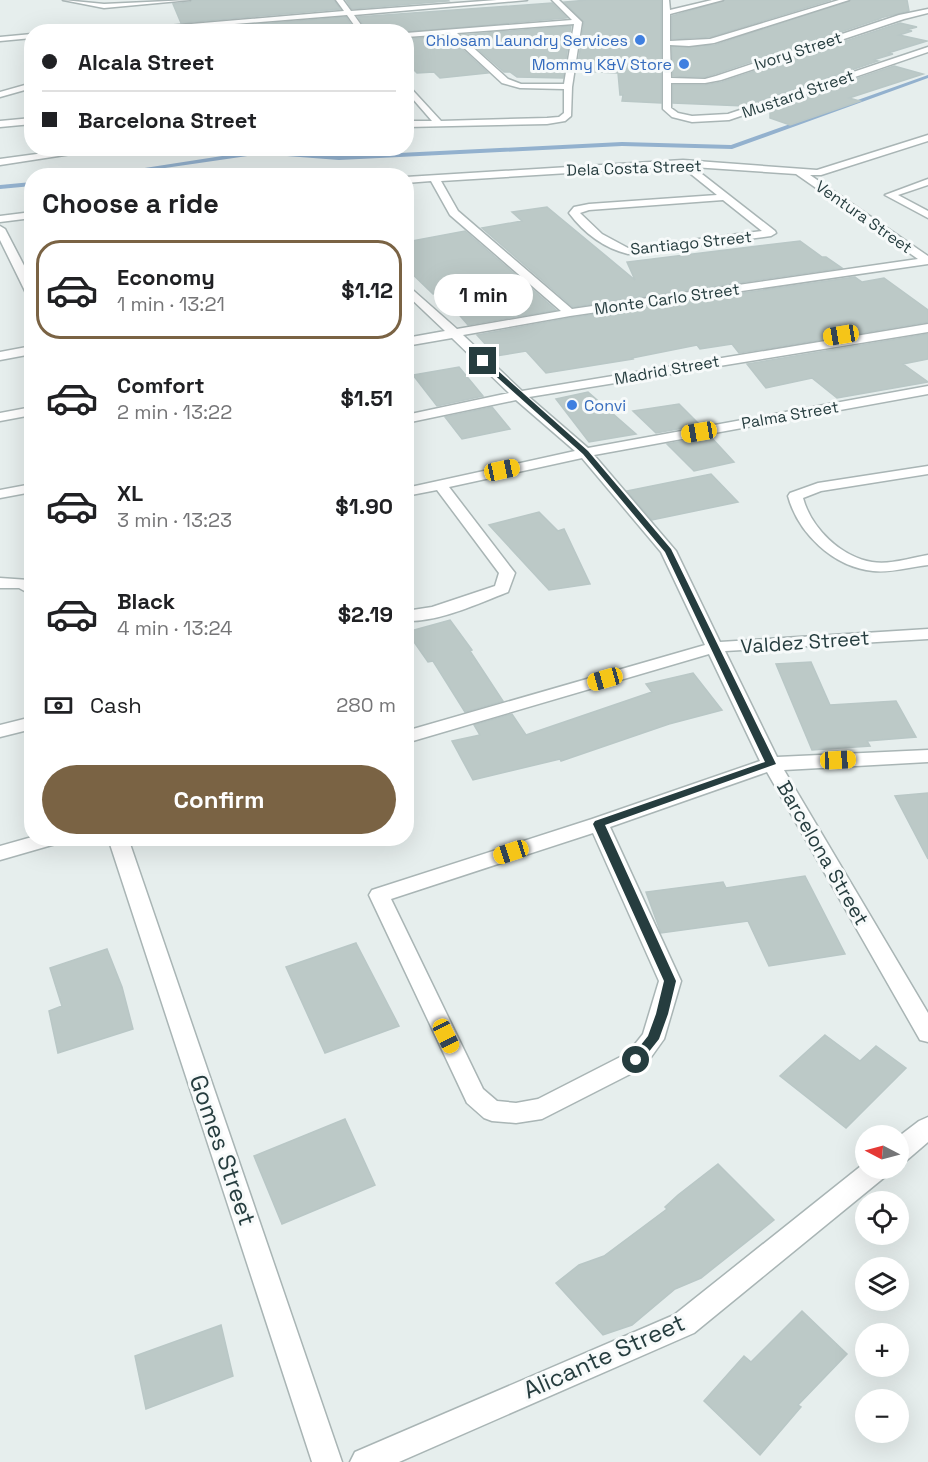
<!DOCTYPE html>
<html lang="en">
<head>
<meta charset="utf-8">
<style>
  body { margin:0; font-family:"Space Grotesk",sans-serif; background:#f6f6f6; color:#202124; height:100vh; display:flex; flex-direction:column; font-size:22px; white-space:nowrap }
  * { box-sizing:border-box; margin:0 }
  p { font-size:20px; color:#757577 }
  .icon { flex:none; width:33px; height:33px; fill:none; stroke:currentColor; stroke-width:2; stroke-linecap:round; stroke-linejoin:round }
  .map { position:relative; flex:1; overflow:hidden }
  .drawer { position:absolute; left:24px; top:168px; width:390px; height:678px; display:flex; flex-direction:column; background:#fff; border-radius:24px; box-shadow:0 6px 24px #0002 }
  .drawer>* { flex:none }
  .guide { position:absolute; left:24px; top:24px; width:390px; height:132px; border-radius:24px; box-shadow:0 6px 24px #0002; display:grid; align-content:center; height:132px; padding:0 18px; background:#fff }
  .needle { width:39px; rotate:276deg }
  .controls { position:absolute; left:855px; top:1125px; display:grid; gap:12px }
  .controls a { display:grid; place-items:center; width:54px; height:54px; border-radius:50%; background:#fff; box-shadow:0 6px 24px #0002; font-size:30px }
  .end { position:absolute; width:27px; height:27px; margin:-14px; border:8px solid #263d3f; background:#fff; box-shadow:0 0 0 3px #fff }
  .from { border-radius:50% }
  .bubble { position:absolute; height:42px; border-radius:21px; background:#fff; box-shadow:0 6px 24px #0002; font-size:20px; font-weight:700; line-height:42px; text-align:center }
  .car { position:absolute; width:18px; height:36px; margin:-18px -9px; border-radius:8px; box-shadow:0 0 4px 2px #0007; background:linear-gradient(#f5c518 24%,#345 0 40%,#f5c518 0 76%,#345 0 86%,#f5c518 0) }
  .guide b { display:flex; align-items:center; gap:21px; height:57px; font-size:22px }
  .guide b+b { border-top:2px solid #e0e0e0 }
  .guide i { width:15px; height:15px; background:#202124 }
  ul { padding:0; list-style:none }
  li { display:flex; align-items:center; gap:18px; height:99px; margin:0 12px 9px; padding:0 6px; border:3px solid transparent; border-radius:24px }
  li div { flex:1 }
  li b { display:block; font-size:22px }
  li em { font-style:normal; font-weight:700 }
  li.current { border-color:#7a6344 }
  li>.icon { width:54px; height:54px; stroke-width:1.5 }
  h2 { padding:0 18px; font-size:27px; line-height:72px }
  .pay { display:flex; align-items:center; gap:15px; height:66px; padding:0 18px; font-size:22px }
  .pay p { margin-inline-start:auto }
  .cta { display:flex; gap:12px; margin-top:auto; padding:12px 18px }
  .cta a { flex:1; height:69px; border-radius:36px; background:#7a6344; color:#fff; font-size:24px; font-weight:700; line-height:69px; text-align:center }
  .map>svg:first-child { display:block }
</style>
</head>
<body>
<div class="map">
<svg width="928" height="1462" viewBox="0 0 928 1462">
  <rect width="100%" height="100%" fill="#e6eeed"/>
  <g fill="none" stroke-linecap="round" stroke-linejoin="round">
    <path fill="#93b1ce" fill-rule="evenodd" d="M 928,75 L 928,78 L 732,149 L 622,146 L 339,160 L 261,154 L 110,176 L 93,176 L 261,150 L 339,156 L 622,142 L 731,145 Z
      M 32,182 L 32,186 L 0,189 L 0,185 Z"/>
  </g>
  <path fill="#bcc9c7" stroke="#b9c7c6" stroke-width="1.5" d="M 192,0 L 334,0 L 340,9 L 181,23 L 173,4 L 190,2 Z
    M 346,0 L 448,0 L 449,1 L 352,9 Z
    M 588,0 L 661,0 L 661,103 L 622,101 L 623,95 L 620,95 L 618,73 L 577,71 L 584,22 L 564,2 Z
    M 725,0 L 831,0 L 710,37 L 672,39 L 672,16 Z
    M 851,0 L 907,0 L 909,11 L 880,18 L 882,18 L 715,74 L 705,77 L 673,76 L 672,47 L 715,45 Z
    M 552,3 L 567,18 L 404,32 L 368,32 L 358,17 Z
    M 346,17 L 356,32 L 184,30 Z
    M 900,23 L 917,27 L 906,30 L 912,31 L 899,35 L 927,41 L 888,53 L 893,54 L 873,60 L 878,61 L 745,106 L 673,103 L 673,85 L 705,85 L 722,82 Z
    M 571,26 L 563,78 L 517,77 L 510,72 L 504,72 L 462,35 Z
    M 448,36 L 488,73 L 440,78 L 434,72 L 417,73 L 406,62 L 406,39 Z
    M 894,66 L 923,74 L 849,98 L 860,101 L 790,125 L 770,118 L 770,108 Z
    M 547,207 L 635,280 L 627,262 L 800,241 L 822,257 L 826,257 L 842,268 L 573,307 L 482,228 L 522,221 L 512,212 Z
    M 465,231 L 556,310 L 468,325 L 440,293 L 433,294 L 406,268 L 406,242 Z
    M 855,277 L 862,282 L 884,278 L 928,310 L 928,322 L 739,353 L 732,344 L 700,349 L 697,345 L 632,358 L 633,359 L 546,373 L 526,351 L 496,356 L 477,335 L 570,318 Z
    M 928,334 L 928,359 L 903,364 L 928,382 L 837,398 L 812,378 L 766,388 L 747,364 Z
    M 459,367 L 483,396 L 437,406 L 413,375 Z
    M 588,392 L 636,434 L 589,442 L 556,399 Z
    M 679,404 L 700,425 L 656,433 L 633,411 Z
    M 492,407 L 510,429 L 462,439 L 445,417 Z
    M 710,436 L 734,462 L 694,471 L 667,444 Z
    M 711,474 L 738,502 L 652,520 L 627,491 Z
    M 539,512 L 558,531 L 564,529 L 590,584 L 549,590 L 489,525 Z
    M 450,620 L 472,650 L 470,651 L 503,701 L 465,712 L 433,661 L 428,662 L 407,632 Z
    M 811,662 L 830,705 L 896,701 L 916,737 L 867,741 L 870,746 L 812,750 L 776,664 Z
    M 693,673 L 722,710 L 669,724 L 561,761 L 560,759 L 473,780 L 452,741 L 480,735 L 474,725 L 512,714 L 526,735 L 652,692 L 646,684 Z
    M 928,793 L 928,859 L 895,796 Z
    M 805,876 L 845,954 L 769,966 L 748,921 L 661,933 L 646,892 L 723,882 L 726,888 Z
    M 356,943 L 399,1026 L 325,1053 L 286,967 Z
    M 107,949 L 122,987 L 133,1029 L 58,1053 L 49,1011 L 62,1006 L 50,968 Z
    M 825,1035 L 860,1061 L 876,1046 L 906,1068 L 846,1128 L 780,1076 Z
    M 345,1119 L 375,1185 L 282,1224 L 254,1156 Z
    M 718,1164 L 774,1220 L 701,1278 L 675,1289 L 632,1325 L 603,1335 L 556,1283 L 579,1265 L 604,1256 L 667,1209 L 665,1207 L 678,1195 Z
    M 802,1311 L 847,1354 L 798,1405 L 801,1407 L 760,1455 L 704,1401 L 744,1356 L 751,1362 Z
    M 221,1325 L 233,1376 L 146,1409 L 135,1356 Z"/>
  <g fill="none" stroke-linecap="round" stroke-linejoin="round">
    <g stroke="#a9b5b5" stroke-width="3">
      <path id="minor" d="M 63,0 L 104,4 L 190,0 L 104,8 Z
        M 336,0 L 343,0 L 351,11 L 497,0 L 527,0 L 354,15 L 366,32 L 359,32 L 347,15 L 136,32 L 97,32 L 344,11 Z
        M 552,0 L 559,0 L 582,22 L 572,87 L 571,116 L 565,121 L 547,124 L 406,127 L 406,121 L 432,121 L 406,91 L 406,83 L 441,121 L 547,118 L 559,117 L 564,113 L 564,89 L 520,88 L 502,83 L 449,34 L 406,37 L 406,33 L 572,20 ZM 574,24 L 564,84 L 521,84 L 508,79 L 457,33 Z
        M 663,0 L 669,0 L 670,10 L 712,0 L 723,0 L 670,14 L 670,41 L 710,39 L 839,0 L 849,0 L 714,43 L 689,46 L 670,45 L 671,78 L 705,79 L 716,76 L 899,15 L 928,9 L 928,13 L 904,19 L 721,80 L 705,83 L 671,83 L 671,108 L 678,113 L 692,116 L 728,114 L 928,47 L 928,52 L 729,120 L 692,122 L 672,117 L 663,109 Z
        M 32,34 L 32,38 L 0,41 L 0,37 Z
        M 32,83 L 32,88 L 0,97 L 0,92 Z
        M 32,118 L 32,124 L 0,127 L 0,121 Z
        M 928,135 L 928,141 L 821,175 L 810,175 L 928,256 L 928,264 L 570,316 L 463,335 L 522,391 L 928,324 L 928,332 L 529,397 L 588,448 L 928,386 L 928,394 L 594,455 L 676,551 L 720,642 L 928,629 L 928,639 L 725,651 L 777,757 L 928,750 L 928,762 L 784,770 L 928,1013 L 928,1042 L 920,1040 L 767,772 L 610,827 L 681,981 L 664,1039 L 644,1067 L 542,1119 L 516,1123 L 492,1121 L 484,1118 L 467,1103 L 369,895 L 372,890 L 592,819 L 760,761 L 709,654 L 406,743 L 406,731 L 705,645 L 661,552 L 582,458 L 449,487 L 515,573 L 508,592 C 477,604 439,622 406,621 L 406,611 L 432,607 L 495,586 L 499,573 L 437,490 L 406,496 L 406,488 L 575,451 L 516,400 L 406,423 L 406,415 L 509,393 L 452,338 L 406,346 L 406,338 L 445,331 L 406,294 L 406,284 L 457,329 L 561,311 L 450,215 L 431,181 L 406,183 L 406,177 L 683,160 L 817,170 ZM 681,166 L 717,195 L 589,204 L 574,207 L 569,213 C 584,233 604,248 628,254 L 771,236 L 776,233 L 775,231 L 693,167 L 796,174 L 918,259 L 572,309 L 458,211 L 441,181 ZM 723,200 L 762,231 L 628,248 L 602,234 L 580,213 L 589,210 ZM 593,833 L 659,981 L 643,1034 L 628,1053 L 538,1099 L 516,1103 L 497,1101 L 483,1089 L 391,899 Z
        M 81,148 L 110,148 L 0,165 L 0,159 Z
        M 928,179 L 928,185 L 898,195 L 928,211 L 928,218 L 885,195 Z
        M 32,212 L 32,218 L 0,222 L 0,216 Z
        M 0,226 L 5,229 L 32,281 L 32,296 L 26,293 L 0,240 Z
        M 32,346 L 32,354 L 0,360 L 0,352 Z
        M 32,407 L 32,415 L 0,421 L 0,413 Z
        M 928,466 L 928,474 L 821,491 L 803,498 C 811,528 841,557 872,562 C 890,565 910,558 928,555 L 928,565 C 910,567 891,573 873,571 C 833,567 798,533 788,496 L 790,493 L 818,483 Z
        M 32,484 L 32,492 L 0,498 L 0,490 Z
        M 0,578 L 29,580 L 32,582 L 32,595 L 19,588 L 0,588 Z
        M 32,717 L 32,729 L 0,737 L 0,725 Z
        M 32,837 L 62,838 L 59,843 L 0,860 L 0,846 Z
        M 108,838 L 128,838 L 342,1462 L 312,1462 Z
        M 928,1117 L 928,1142 L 907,1160 L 898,1163 L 898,1137 L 919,1121 Z
        M 866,1162 L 866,1168 L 889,1168 L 886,1176 L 694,1333 L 399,1462 L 350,1462 L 355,1452 L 674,1315 Z"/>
    </g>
    <use href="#minor" fill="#fff" fill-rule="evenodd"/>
  </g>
  <path fill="#263d3f" d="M 481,360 L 486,360 L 588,451 L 671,549 L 776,764 L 605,825 L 676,981 L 668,1014 L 659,1039 L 640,1063 L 636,1065 L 629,1060 L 648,1036 L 656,1014 L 664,981 L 593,824 L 595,821 L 765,762 L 665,552 L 583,454 L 481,363 Z"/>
  <g fill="#3f7fe0" stroke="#f7fafa" stroke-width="2">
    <circle cx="640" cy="40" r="6"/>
    <circle cx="684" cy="64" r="6"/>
    <circle cx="572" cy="405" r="6"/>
  </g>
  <g text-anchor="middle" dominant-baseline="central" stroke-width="6" stroke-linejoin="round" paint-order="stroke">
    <g font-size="16" fill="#366cbe" stroke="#f7fafa" text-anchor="end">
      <text x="628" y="40">Chlosam Laundry Services</text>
      <text x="672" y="64">Mommy K&amp;V Store</text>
      <text x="584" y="405" text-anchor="start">Convi</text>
    </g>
    <g font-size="16" fill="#263d3f" stroke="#f7fafa">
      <text transform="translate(798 51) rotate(-18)">Ivory Street</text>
      <text transform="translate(798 94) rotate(-19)">Mustard Street</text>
      <text transform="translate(634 168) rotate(-2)">Dela Costa Street</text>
      <text transform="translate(864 217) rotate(35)">Ventura Street</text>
      <text transform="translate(691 243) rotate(-6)">Santiago Street</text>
      <text transform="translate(667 299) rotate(-8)">Monte Carlo Street</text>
      <text transform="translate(667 370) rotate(-10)">Madrid Street</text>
      <text transform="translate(790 415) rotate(-10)">Palma Street</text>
    </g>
    <g font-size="20" fill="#263d3f" stroke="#f7fafa">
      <text transform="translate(805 642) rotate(-4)">Valdez Street</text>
      <text transform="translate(823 853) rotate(60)">Barcelona Street</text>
    </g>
    <g font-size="24" fill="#263d3f" stroke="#f7fafa">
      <text transform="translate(223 1150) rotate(71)">Gomes Street</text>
      <text transform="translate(604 1356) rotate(-24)">Alicante Street</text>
    </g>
  </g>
</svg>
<div class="controls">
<a><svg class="needle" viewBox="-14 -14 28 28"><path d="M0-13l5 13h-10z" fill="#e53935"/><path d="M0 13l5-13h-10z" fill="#757577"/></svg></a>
<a><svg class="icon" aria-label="locate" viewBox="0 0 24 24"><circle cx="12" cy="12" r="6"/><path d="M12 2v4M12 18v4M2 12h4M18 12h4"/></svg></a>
<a><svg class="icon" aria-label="layers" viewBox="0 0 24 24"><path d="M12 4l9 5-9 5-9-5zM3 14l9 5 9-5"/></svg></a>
<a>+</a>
<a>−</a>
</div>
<i class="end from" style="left:636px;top:1060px"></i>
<i class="end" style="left:483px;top:361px"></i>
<div class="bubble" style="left:434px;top:274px;width:99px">1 min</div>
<i class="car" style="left:841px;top:335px;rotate:261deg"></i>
<i class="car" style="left:699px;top:432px;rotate:260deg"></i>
<i class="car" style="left:502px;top:470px;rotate:78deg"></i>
<i class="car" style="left:605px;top:679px;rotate:254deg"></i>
<i class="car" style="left:838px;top:760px;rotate:87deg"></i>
<i class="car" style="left:511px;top:852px;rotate:252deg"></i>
<i class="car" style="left:446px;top:1036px;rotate:154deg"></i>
<div class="guide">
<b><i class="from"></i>Alcala Street</b>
<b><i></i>Barcelona Street</b>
</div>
<section class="drawer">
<h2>Choose a ride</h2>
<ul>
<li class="current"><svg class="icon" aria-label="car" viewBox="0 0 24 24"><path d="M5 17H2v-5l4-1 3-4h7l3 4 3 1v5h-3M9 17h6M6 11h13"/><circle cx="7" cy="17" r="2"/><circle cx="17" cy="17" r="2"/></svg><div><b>Economy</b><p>1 min · 13:21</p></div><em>$1.12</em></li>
<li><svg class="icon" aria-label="car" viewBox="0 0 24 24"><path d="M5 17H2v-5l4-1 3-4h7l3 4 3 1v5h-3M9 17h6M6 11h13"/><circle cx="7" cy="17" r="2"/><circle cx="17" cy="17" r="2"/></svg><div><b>Comfort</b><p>2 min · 13:22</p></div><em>$1.51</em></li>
<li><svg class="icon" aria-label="car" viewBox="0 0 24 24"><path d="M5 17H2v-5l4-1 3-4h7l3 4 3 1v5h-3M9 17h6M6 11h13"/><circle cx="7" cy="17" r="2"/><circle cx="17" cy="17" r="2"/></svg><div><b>XL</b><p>3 min · 13:23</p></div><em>$1.90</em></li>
<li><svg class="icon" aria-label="car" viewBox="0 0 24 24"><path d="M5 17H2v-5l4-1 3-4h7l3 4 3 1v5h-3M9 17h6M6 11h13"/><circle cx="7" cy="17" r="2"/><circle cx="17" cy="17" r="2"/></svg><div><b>Black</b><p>4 min · 13:24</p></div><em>$2.19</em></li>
</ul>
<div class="pay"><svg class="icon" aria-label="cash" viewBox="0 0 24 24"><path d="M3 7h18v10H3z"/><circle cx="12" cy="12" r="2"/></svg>Cash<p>280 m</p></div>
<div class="cta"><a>Confirm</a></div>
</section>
</div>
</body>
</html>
